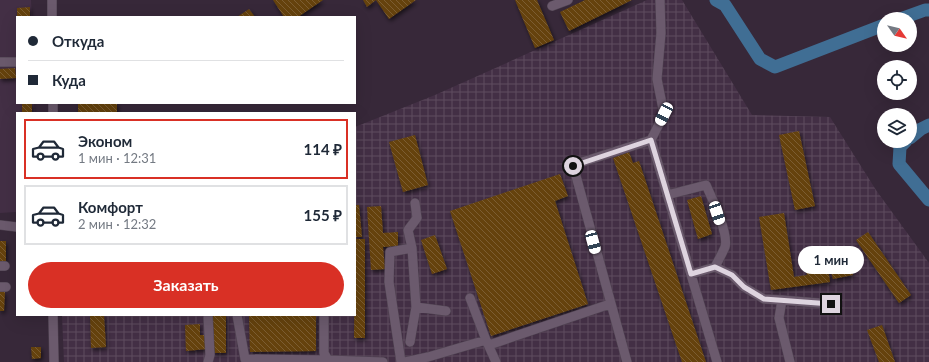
<!DOCTYPE html>
<html lang="ru">
<head>
<meta charset="utf-8">
<style>
  body { margin:0; font-family:Lato,sans-serif; background:#f2f2f3; color:#1f2937; height:100vh; display:flex; flex-direction:column; font-size:15px; white-space:nowrap }
  * { box-sizing:border-box; margin:0 }
  p { font-size:13px; color:#747a83 }
  .icon { flex:none; width:22px; height:22px; fill:none; stroke:currentColor; stroke-width:2; stroke-linecap:round; stroke-linejoin:round }
  .map { position:relative; flex:1; overflow:hidden }
  .drawer { position:absolute; left:16px; top:112px; width:340px; height:204px; display:flex; flex-direction:column; background:#fff; border-radius:0px; box-shadow:0 4px 16px #0002 }
  .drawer>* { flex:none }
  .banner { position:absolute; left:16px; top:16px; width:340px; height:88px; border-radius:0px; box-shadow:0 4px 16px #0002; display:grid; align-content:center; height:88px; padding:0 12px; background:#fff }
  .needle { width:26px; rotate:124deg }
  .fabs { position:absolute; left:877px; top:12px; display:grid; gap:8px }
  .fabs a { display:grid; place-items:center; width:40px; height:40px; border-radius:50%; background:#fff; box-shadow:0 4px 16px #0002; font-size:20px }
  .end { position:absolute; width:18px; height:18px; margin:-9px; border:5px solid #ded4df; background:#111; box-shadow:0 0 0 2px #111 }
  .from { border-radius:50% }
  .bubble { position:absolute; height:28px; border-radius:14px; background:#fff; box-shadow:0 4px 16px #0002; font-size:13px; font-weight:700; line-height:28px; text-align:center }
  .car { position:absolute; width:12px; height:24px; margin:-12px -6px; border-radius:5px; box-shadow:0 0 3px 1px #0007; background:linear-gradient(#fff 24%,#345 0 40%,#fff 0 76%,#345 0 86%,#fff 0) }
  .banner b { display:flex; align-items:center; gap:14px; height:38px; font-size:15px }
  .banner b+b { border-top:1px solid #e0e1e3 }
  .banner i { width:10px; height:10px; background:#1f2937 }
  ul { padding:7px 0 0; list-style:none }
  li { display:flex; align-items:center; gap:12px; height:60px; margin:0 8px 6px; padding:0 4px; border:2px solid #e0e1e3; border-radius:0px }
  li div { flex:1 }
  li b { display:block; font-size:15px }
  li em { font-style:normal; font-weight:700 }
  li.current { border-color:#d93025 }
  li>.icon { width:36px; height:36px; stroke-width:1.5 }
  .primary-button { display:flex; gap:8px; margin-top:auto; padding:8px 12px }
  .primary-button a { flex:1; height:46px; border-radius:24px; background:#d93025; color:#fff; font-size:16px; font-weight:700; line-height:46px; text-align:center }
  .map>svg:first-child { display:block }
</style>
</head>
<body>
<div class="map">
<svg width="929" height="362" viewBox="0 0 929 362">
  <defs>
    <pattern id="industrial-grid" width="8" height="8" patternUnits="userSpaceOnUse"><rect width="8" height="8" fill="#432f45"/><path d="M0 4h8M4 0v8" fill="none" stroke="#5e4c5f"/></pattern>
    <pattern id="building-back-hatch" width="6" height="6" patternUnits="userSpaceOnUse"><rect width="6" height="6" fill="#654310"/><path d="M-1 5l2 2M0 0l6 6M5-1l2 2" fill="none" stroke="#7b5d32"/></pattern>
    <filter id="shadow"><feDropShadow dx="1.5" dy="2.5" stdDeviation="2" flood-color="#0009"/></filter>
  </defs>
  <rect width="100%" height="100%" fill="#372839"/>
  <path fill="#432f45" d="M 0,0 L 31,0 L 32,17 L 17,17 L 17,103 L 34,103 L 35,113 L 17,113 L 17,212 L 0,213 Z"/>
  <path fill="url(#industrial-grid)" d="M 647,0 L 682,0 L 752,115 L 830,117 L 876,190 L 929,263 L 929,362 L 64,362 L 62,315 L 355,315 L 355,127 L 435,95 Z"/>
  <g fill="none" stroke-linecap="round" stroke-linejoin="round">
    <path stroke="#406e94" stroke-width="13" d="M 716,0 L 725,5 L 760,59 L 775,67 L 884,25
      M 900,19 L 925,10 L 929,10
      M 910,138 L 921,129 L 929,125
      M 906,141 L 900,147 L 899,164 L 929,200"/>
  </g>
  <path fill="url(#building-back-hatch)" filter="url(#shadow)" d="M 273,0 L 323,0 L 298,17 L 284,17 Z
    M 363,0 L 416,0 L 389,19 L 376,0 L 367,7 Z
    M 515,0 L 537,0 L 554,40 L 535,48 Z
    M 585,0 L 632,0 L 569,31 L 560,12 Z
    M 30,7 L 30,17 L 17,17 L 17,8 Z
    M 249,9 L 255,17 L 237,17 Z
    M 15,68 L 16,78 L 0,79 L 0,69 Z
    M 22,103 L 32,103 L 32,113 L 22,113 Z
    M 78,103 L 117,103 L 117,113 L 78,113 Z
    M 799,131 L 815,206 L 795,210 L 779,135 Z
    M 415,135 L 428,185 L 403,192 L 389,142 Z
    M 629,152 L 633,163 L 639,161 L 706,362 L 682,362 L 613,158 Z
    M 560,174 L 568,196 L 555,201 L 588,304 L 491,336 L 450,211 Z
    M 701,196 L 712,234 L 698,239 L 687,200 Z
    M 355,205 L 359,205 L 362,237 L 355,237 Z
    M 381,206 L 383,233 L 398,232 L 398,246 L 383,247 L 385,269 L 371,270 L 367,207 Z
    M 784,213 L 794,277 L 807,275 L 806,271 L 828,268 L 830,282 L 771,290 L 759,217 Z
    M 868,232 L 911,295 L 899,303 L 856,240 Z
    M 435,235 L 447,269 L 432,274 L 421,240 Z
    M 355,239 L 365,239 L 365,338 L 354,338 Z
    M 0,241 L 6,241 L 6,261 L 0,261 Z
    M 851,268 L 853,275 L 833,279 L 831,272 Z
    M 0,292 L 5,292 L 4,311 L 0,311 Z
    M 90,315 L 104,315 L 106,347 L 91,348 Z
    M 213,315 L 226,315 L 226,353 L 213,353 Z
    M 249,315 L 316,315 L 316,351 L 250,352 Z
    M 200,324 L 200,335 L 206,335 L 207,349 L 186,351 L 185,325 Z
    M 882,325 L 895,362 L 879,362 L 867,330 Z
    M 31,347 L 41,347 L 41,358 L 32,359 Z"/>
  <g fill="none" stroke-linecap="round" stroke-linejoin="round">
    <g stroke="#504452" stroke-width="10">
      <path id="minor" d="M 52,0 L 52,17
        M 660,0 L 661,33 L 657,79 L 664,114 L 651,140 L 717,362
        M 552,6 L 568,0
        M 0,62 L 17,62
        M 53,103 L 53,113
        M 667,195 L 706,185 C 712,198 729,234 725,247 C 722,254 718,261 715,267
        M 0,225 L 17,227
        M 412,248 L 408,230 L 417,218 L 415,203
        M 0,266 L 5,266
        M 691,274 L 715,267 L 732,275 L 744,287 L 764,299 L 782,300
        M 0,287 L 6,287
        M 416,307 L 446,311
        M 53,315 L 54,362
        M 237,315 L 245,359 L 328,360
        M 324,315 L 324,353 L 328,360 L 383,362
        M 486,340 L 496,362
        M 489,345 L 610,304
        M 208,362 L 210,355 L 208,315
        M 401,362 L 389,282 L 390,252 L 412,248 L 416,307 L 410,342
        M 405,362 L 428,357 L 486,340 L 470,298
        M 627,362 L 573,165 L 651,140
        M 790,362 L 779,318 L 782,300 L 831,304"/>
    </g>
    <use href="#minor" stroke="#6b5a6d" stroke-width="9"/>
  </g>
  <g fill="none" stroke-linecap="round" stroke-linejoin="round">
    <path stroke="#ded4df" stroke-width="5" d="M 573,166 L 651,140 L 691,274 L 715,267 L 732,275 L 744,287 L 764,299 L 831,304"/>
  </g>
</svg>
<div class="fabs">
<a><svg class="needle" viewBox="-14 -14 28 28"><path d="M0-13l5 13h-10z" fill="#e53935"/><path d="M0 13l5-13h-10z" fill="#747a83"/></svg></a>
<a><svg class="icon" aria-label="locate" viewBox="0 0 24 24"><circle cx="12" cy="12" r="6"/><path d="M12 2v4M12 18v4M2 12h4M18 12h4"/></svg></a>
<a><svg class="icon" aria-label="layers" viewBox="0 0 24 24"><path d="M12 4l9 5-9 5-9-5zM3 14l9 5 9-5"/></svg></a>
</div>
<i class="end from" style="left:573px;top:166px"></i>
<i class="end" style="left:831px;top:304px"></i>
<div class="bubble" style="left:798px;top:246px;width:66px">1 мин</div>
<i class="car" style="left:664px;top:114px;rotate:207deg"></i>
<i class="car" style="left:717px;top:213px;rotate:162deg"></i>
<i class="car" style="left:593px;top:242px;rotate:165deg"></i>
<div class="banner">
<b><i class="from"></i>Откуда</b>
<b><i></i>Куда</b>
</div>
<section class="drawer">
<ul>
<li class="current"><svg class="icon" aria-label="car" viewBox="0 0 24 24"><path d="M5 17H2v-5l4-1 3-4h7l3 4 3 1v5h-3M9 17h6M6 11h13"/><circle cx="7" cy="17" r="2"/><circle cx="17" cy="17" r="2"/></svg><div><b>Эконом</b><p>1 мин · 12:31</p></div><em>114 ₽</em></li>
<li><svg class="icon" aria-label="car" viewBox="0 0 24 24"><path d="M5 17H2v-5l4-1 3-4h7l3 4 3 1v5h-3M9 17h6M6 11h13"/><circle cx="7" cy="17" r="2"/><circle cx="17" cy="17" r="2"/></svg><div><b>Комфорт</b><p>2 мин · 12:32</p></div><em>155 ₽</em></li>
</ul>
<div class="primary-button"><a>Заказать</a></div>
</section>
</div>
</body>
</html>
